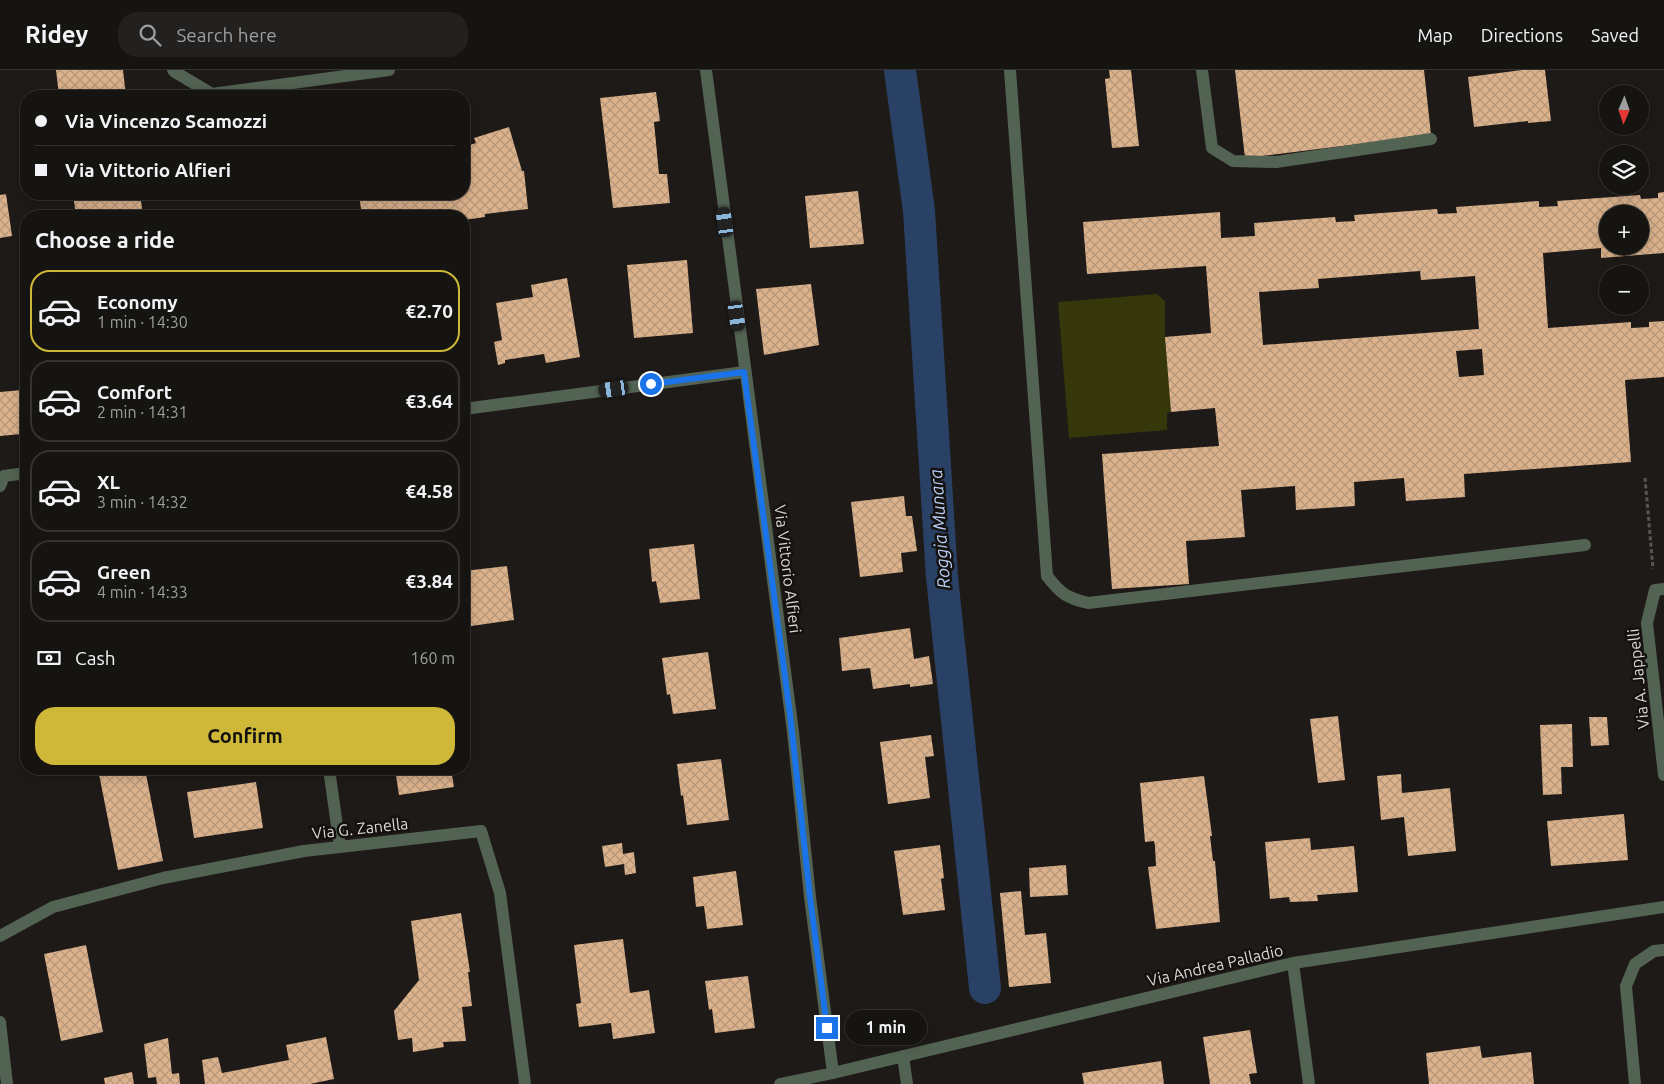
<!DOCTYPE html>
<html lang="en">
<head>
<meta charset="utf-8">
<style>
  body { margin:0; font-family:Ubuntu,sans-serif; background:#23211f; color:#f1f3f6; height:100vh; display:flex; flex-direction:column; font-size:19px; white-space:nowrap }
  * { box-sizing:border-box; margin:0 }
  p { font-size:16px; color:#9e9e9f }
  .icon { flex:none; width:28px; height:28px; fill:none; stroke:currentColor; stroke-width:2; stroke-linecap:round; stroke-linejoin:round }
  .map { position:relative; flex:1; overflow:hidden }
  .sheet { position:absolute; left:20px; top:140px; width:450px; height:565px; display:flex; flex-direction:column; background:#161411; border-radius:20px; box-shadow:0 2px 12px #0003,0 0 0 1px #353331 }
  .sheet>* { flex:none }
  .top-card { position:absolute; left:20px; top:20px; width:450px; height:110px; border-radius:20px; box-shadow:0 2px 12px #0003,0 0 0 1px #353331; display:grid; align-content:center; height:110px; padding:0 15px; background:#161411 }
  .needle { width:32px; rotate:182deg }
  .fabs { position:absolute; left:1599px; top:15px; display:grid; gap:10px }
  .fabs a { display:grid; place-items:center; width:50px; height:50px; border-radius:50%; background:#161411; box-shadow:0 2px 12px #0003,0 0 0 1px #353331; font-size:25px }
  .end { position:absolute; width:22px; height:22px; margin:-11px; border:6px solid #1a73e8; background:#fff; box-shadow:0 0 0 2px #fff }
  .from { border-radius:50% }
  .bubble { position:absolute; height:35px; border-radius:18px; background:#161411; box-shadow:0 2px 12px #0003,0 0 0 1px #353331; font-size:16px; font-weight:600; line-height:35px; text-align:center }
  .car { position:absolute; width:15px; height:30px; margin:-15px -8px; border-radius:6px; box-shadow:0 0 4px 1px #0007; background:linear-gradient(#222 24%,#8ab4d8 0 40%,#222 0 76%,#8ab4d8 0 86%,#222 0) }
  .top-card b { display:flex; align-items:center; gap:18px; height:48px; font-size:19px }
  .top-card b+b { border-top:1px solid #353331 }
  .top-card i { width:12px; height:12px; background:#f1f3f6 }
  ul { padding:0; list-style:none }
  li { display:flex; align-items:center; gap:15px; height:82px; margin:0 10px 8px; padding:0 5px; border:2px solid #353331; border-radius:20px }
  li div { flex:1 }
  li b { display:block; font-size:19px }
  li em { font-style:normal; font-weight:600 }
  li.on { border-color:#cfb837 }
  li>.icon { width:45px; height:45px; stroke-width:1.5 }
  h2 { padding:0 15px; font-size:22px; line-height:60px }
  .pay { display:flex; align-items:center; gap:12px; height:55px; padding:0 15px; font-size:19px }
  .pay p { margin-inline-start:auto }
  .action { display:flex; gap:10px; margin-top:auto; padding:10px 15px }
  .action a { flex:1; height:58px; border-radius:20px; background:#cfb837; color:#111; font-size:20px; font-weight:600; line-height:58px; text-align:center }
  header { display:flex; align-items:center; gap:30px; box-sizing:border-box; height:70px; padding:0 25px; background:#161411; border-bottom:1px solid #353331 }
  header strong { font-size:24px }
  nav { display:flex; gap:28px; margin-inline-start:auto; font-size:18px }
  .search { width:350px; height:45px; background:#23211f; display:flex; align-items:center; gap:12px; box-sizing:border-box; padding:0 18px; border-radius:20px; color:#9e9e9f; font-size:19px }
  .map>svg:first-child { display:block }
</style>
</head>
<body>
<header>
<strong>Ridey</strong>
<div class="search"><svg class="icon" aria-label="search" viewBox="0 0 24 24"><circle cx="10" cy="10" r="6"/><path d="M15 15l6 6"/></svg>Search here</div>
<nav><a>Map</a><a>Directions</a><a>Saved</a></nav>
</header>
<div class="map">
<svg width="1664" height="1014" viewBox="0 0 1664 1014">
  <defs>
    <pattern id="building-cross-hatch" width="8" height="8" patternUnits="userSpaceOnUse" patternTransform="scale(1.25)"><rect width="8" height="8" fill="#dcb28c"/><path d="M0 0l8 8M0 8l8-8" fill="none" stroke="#b59679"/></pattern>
  </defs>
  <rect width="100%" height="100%" fill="#1e1a17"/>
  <path fill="#36370a" d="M 1157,224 L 1165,231 L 1165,267 L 1171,342 L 1167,343 L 1167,360 L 1069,368 L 1058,232 Z"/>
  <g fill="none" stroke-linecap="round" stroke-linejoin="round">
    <path stroke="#2a4166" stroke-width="32" d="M 900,0 L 919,141 L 942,507 L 985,918"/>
  </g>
  <path fill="url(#building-cross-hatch)" fill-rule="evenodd" d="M 56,0 L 123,0 L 126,26 L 59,26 Z
    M 1109,0 L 1131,0 L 1139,76 L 1112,78 L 1105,9 L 1110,8 Z
    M 1235,0 L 1424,0 L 1431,65 L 1245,88 Z
    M 1522,0 L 1545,0 L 1551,51 L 1528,53 L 1528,51 L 1474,57 L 1468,7 Z
    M 656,22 L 660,51 L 654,52 L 659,104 L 667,104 L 670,133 L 613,138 L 600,28 Z
    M 509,57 L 522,101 L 524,101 L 528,139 L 485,144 L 485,147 L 464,150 L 464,146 L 362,146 L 359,124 L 464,124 L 464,77 L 476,73 L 474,68 Z
    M 858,121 L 864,174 L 810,178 L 805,126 Z
    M 1664,122 L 1664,183 L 1601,188 L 1601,178 L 1543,183 L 1548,258 L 1631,252 L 1631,258 L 1649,257 L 1649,252 L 1664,251 L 1664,307 L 1625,310 L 1631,392 L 1464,404 L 1465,427 L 1406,431 L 1404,408 L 1354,412 L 1355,436 L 1296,440 L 1295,416 L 1241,420 L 1245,467 L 1186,471 L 1189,514 L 1112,519 L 1102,384 L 1219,376 L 1215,338 L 1171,342 L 1165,267 L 1211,263 L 1206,196 L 1087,204 L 1083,152 L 1220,142 L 1221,168 L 1255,166 L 1254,153 L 1335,147 L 1336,152 L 1355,151 L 1354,145 L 1437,139 L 1438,144 L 1457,143 L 1456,137 L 1539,131 L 1539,137 L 1558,136 L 1557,131 L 1640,125 L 1641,129 L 1658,128 L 1658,123 ZM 1608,144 L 1640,144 L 1640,176 L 1608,176 ZM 1420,201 L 1421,210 L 1475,206 L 1479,259 L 1263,275 L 1259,222 L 1319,218 L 1318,209 ZM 1482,279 L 1484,305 L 1459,307 L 1456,281 Z
    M 6,124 L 12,166 L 0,168 L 0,125 Z
    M 73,124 L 140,124 L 143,146 L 76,146 Z
    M 687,190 L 693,263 L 634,268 L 627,195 Z
    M 567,208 L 580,287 L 546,293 L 544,284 L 505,290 L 505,293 L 498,295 L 494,272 L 502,270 L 496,233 L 533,227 L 531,215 Z
    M 811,214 L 819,275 L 764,285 L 756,219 Z
    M 22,320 L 26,356 L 20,357 L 21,364 L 0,366 L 0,322 Z
    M 904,426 L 906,446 L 912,446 L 917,481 L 901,483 L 903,502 L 860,507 L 851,432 Z
    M 464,429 L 470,458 L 464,459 Z
    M 694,474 L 700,529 L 660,533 L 656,511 L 652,512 L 649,479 Z
    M 507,496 L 514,550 L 464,557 L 464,501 Z
    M 910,558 L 914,589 L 929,586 L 933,614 L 910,617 L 910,614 L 873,619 L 870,598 L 842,601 L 839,568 Z
    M 708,582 L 716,639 L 673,644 L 670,624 L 667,625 L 662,588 Z
    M 1338,646 L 1345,710 L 1318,713 L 1310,649 Z
    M 1589,647 L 1607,647 L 1609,675 L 1591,676 Z
    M 1572,654 L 1573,697 L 1561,697 L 1562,724 L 1543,725 L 1540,655 Z
    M 931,665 L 934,686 L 925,687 L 930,728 L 888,734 L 880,672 Z
    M 721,689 L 729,750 L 687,755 L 683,725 L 681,726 L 677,694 Z
    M 98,699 L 145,699 L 163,791 L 118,800 Z
    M 395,699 L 451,699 L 454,717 L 399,725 Z
    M 1401,704 L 1402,723 L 1450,718 L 1456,781 L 1408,786 L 1404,747 L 1381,750 L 1377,706 Z
    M 1204,706 L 1212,766 L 1210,766 L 1213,791 L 1215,791 L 1220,852 L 1156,859 L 1148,797 L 1156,796 L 1155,776 L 1154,771 L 1145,772 L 1140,713 Z
    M 256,712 L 263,758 L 194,768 L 187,722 Z
    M 1624,744 L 1628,790 L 1551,796 L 1547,751 Z
    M 1310,768 L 1311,780 L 1354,776 L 1358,822 L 1317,825 L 1318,831 L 1290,832 L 1289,827 L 1270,829 L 1265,772 Z
    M 622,773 L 623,784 L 634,782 L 636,803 L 625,805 L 624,794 L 605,797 L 602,776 Z
    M 940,775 L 944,808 L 941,809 L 945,840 L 903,845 L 894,781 Z
    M 1066,795 L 1068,825 L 1030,827 L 1029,798 Z
    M 736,801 L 743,855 L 707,859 L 704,836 L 696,837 L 693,807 Z
    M 1021,821 L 1025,865 L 1046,863 L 1051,913 L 1009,917 L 1000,823 Z
    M 461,843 L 470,902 L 468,902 L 472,936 L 462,937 L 466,971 L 443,972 L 444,977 L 413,982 L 412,968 L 398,970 L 394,941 L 419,910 L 411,851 Z
    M 623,869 L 630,923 L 649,920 L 655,963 L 613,969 L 611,953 L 579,957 L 576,934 L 581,933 L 574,875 Z
    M 86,875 L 103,962 L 61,971 L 44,884 Z
    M 748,906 L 755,958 L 715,963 L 712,939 L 709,940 L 705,911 Z
    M 1250,960 L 1257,1003 L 1249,1004 L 1251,1014 L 1210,1014 L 1203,967 Z
    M 326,967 L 334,1009 L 310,1014 L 205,1014 L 202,990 L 218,987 L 222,1003 L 289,990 L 286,975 Z
    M 168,968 L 172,1004 L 179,1003 L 180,1014 L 157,1014 L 156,1007 L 148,1008 L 144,974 Z
    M 1480,976 L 1482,988 L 1531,982 L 1534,1014 L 1429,1014 L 1426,983 Z
    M 1161,991 L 1164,1014 L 1084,1014 L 1082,1003 Z
    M 132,1002 L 134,1014 L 105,1014 L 104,1008 Z"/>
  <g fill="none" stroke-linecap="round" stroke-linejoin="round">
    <path stroke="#585552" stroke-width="3" stroke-dasharray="4 2.5" stroke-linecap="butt" d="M 1645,408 L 1653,499"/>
    <path stroke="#536353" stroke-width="12" d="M 1010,0 L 1047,506 C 1061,524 1067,528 1088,533 L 1585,475
      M 1202,0 L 1212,78 L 1233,91 L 1276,92 L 1431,69
      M 1635,1014 L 1626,916 L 1635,894 L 1654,881 L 1664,880"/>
    <path stroke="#536353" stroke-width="12" d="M 173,0 L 175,2 L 212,24 L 389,0
      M 706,0 L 793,662 L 810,827 L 833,1003
      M 464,339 L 744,302
      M 0,416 L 4,406 L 26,403
      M 1664,519 L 1655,520 L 1647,553 L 1664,705
      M 329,699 L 340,777
      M 0,866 L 53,837 L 163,808 L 304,781 L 481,761 L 500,823 L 525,1014
      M 1293,893 L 1309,1014
      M 0,952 L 7,1014
      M 903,986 L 907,1014
      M 780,1014 L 833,1003 L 1293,893 L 1664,837"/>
  </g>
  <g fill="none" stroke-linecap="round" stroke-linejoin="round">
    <path stroke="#1a73e8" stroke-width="6" d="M 651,314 L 744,302 L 790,644 L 810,827 L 827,958"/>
  </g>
  <g text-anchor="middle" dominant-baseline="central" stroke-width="5" stroke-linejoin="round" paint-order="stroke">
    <g font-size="16" fill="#dad7d5" stroke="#15110e">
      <text transform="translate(788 499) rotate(83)">Via Vittorio Alfieri</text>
      <text transform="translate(1638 609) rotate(-96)">Via A. Jappelli</text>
      <text transform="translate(360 758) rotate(-6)">Via G. Zanella</text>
      <text transform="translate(1215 895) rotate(-13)">Via Andrea Palladio</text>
    </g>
    <g font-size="18" font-style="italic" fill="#b7cff6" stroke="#15110e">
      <text transform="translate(939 459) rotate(-94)">Roggia Munara</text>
    </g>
  </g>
</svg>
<div class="fabs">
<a><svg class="needle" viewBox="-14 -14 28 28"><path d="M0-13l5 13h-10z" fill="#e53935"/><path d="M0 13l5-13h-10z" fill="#9e9e9f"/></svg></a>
<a><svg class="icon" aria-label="layers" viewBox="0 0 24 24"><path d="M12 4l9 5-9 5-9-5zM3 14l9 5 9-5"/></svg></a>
<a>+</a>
<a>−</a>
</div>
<i class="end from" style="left:651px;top:314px"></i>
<i class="end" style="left:827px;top:958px"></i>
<div class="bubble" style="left:845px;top:940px;width:82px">1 min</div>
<i class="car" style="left:725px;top:152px;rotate:352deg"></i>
<i class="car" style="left:737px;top:246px;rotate:172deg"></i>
<i class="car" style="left:614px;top:319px;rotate:262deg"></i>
<div class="top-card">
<b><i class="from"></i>Via Vincenzo Scamozzi</b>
<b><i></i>Via Vittorio Alfieri</b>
</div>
<section class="sheet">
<h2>Choose a ride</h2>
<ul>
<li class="on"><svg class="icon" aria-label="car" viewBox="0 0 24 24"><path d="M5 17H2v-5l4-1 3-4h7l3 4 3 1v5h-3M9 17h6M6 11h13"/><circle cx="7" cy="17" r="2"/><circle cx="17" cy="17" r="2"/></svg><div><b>Economy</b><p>1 min · 14:30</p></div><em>€2.70</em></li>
<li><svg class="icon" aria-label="car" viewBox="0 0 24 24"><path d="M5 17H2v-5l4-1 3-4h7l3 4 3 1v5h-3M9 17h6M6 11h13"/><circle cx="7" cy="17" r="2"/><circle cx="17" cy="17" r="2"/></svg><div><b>Comfort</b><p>2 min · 14:31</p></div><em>€3.64</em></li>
<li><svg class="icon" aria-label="car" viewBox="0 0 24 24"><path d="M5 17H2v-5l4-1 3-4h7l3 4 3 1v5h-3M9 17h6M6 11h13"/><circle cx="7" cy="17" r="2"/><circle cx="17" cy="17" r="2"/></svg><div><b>XL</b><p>3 min · 14:32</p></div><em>€4.58</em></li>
<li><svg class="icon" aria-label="car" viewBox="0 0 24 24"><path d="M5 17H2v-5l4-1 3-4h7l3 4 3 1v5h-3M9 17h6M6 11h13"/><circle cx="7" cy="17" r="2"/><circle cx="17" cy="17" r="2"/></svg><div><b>Green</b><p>4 min · 14:33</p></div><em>€3.84</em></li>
</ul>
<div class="pay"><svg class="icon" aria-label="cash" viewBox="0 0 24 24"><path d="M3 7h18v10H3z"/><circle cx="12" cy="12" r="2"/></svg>Cash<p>160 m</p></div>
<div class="action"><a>Confirm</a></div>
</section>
</div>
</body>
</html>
